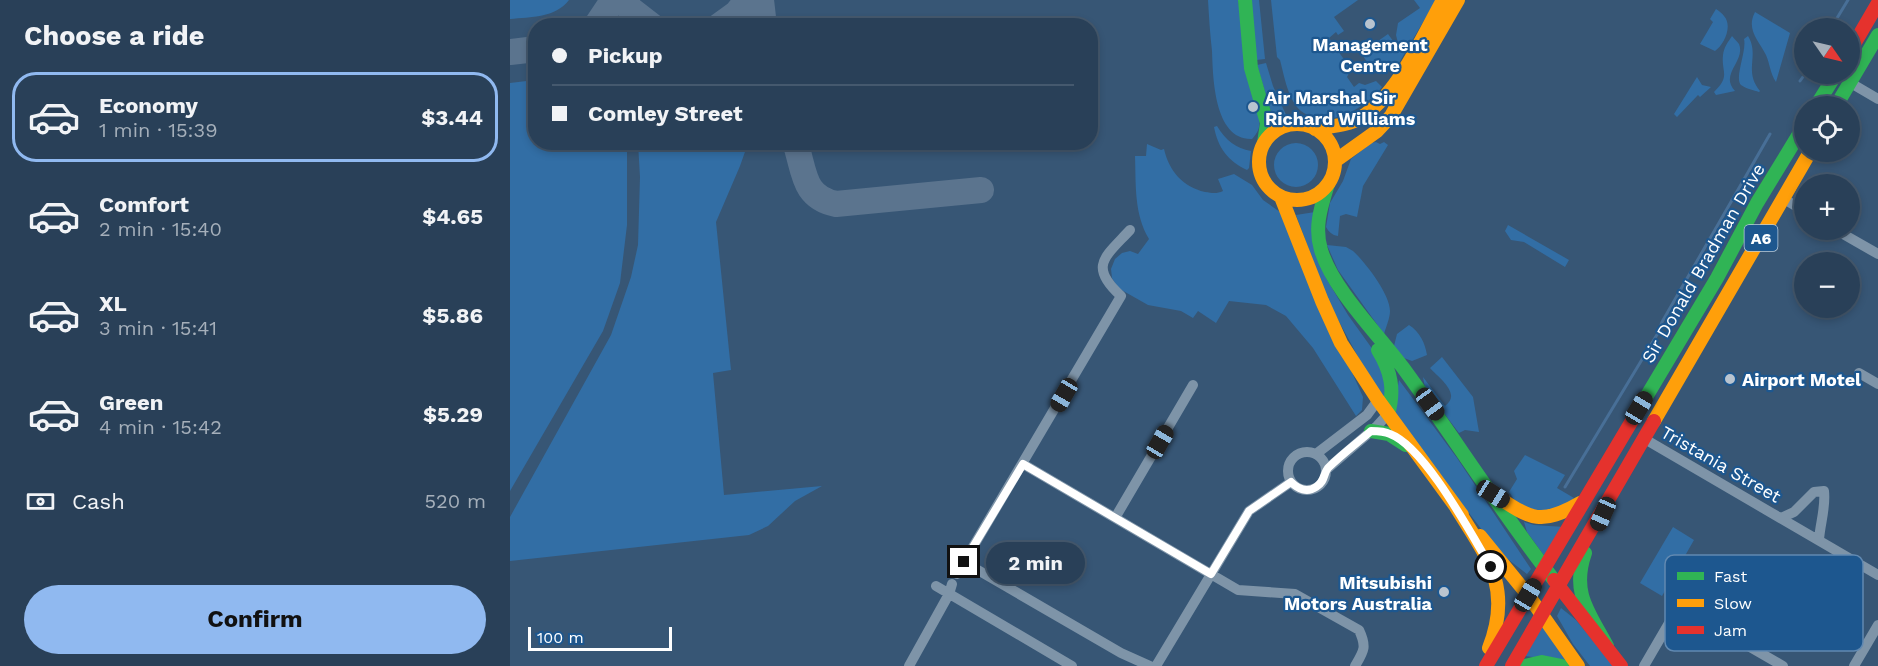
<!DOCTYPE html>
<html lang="en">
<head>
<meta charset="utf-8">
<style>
  body { margin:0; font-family:"Work Sans",sans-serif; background:#31475e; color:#f1f3f6; height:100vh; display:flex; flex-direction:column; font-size:22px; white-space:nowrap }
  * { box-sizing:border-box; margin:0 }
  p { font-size:20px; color:#a5afba }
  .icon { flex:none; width:33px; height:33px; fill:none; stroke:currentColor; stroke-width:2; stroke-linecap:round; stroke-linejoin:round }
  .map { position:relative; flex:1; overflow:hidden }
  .drawer { display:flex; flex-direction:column; background:#294058; width:510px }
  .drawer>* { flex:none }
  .banner { position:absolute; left:18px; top:18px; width:570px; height:132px; border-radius:24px; box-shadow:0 3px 9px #0003,0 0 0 2px #45596e; display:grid; align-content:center; height:132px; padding:0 24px; background:#294058 }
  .needle { width:39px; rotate:124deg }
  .tools { position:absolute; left:1284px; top:18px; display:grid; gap:12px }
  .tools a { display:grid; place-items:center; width:66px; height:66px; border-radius:50%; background:#294058; box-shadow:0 3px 9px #0003,0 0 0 2px #45596e; font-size:30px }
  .scale { position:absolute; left:18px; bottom:15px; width:144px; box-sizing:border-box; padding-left:6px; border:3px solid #fff; border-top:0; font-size:16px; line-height:21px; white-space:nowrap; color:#fff; -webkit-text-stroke:4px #1d578f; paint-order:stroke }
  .end { position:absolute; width:27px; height:27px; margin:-14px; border:8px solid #fff; background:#111; box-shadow:0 0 0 3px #111 }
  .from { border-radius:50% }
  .bubble { position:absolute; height:42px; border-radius:21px; background:#294058; box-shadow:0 3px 9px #0003,0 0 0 2px #45596e; font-size:20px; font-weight:700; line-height:42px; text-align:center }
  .car { position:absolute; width:18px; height:36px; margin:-18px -9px; border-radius:8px; box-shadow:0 0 4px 2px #0007; background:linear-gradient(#222 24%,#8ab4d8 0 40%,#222 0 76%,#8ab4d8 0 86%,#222 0) }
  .banner b { display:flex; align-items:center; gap:21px; height:57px; font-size:22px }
  .banner b+b { border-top:2px solid #45596e }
  .banner i { width:15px; height:15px; background:#f1f3f6 }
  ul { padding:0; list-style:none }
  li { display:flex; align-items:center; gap:18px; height:90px; margin:0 12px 9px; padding:0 12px; border:3px solid transparent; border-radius:24px }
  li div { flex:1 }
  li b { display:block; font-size:22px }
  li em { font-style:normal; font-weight:700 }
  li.selected { border-color:#90b9f0 }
  li>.icon { width:54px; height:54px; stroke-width:1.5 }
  h2 { padding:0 24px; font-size:27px; line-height:72px }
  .pay { display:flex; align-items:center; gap:15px; height:66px; padding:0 24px; font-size:22px }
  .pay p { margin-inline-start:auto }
  .action { display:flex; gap:12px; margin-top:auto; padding:12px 24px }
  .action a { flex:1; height:69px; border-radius:36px; background:#90b9f0; color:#111; font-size:24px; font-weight:700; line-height:69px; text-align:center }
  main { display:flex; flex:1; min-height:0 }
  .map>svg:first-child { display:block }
</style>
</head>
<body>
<main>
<section class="drawer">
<h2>Choose a ride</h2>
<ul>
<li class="selected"><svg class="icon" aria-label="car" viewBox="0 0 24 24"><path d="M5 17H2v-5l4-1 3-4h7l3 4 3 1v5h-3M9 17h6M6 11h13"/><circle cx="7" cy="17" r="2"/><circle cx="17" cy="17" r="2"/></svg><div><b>Economy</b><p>1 min · 15:39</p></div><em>$3.44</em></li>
<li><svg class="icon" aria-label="car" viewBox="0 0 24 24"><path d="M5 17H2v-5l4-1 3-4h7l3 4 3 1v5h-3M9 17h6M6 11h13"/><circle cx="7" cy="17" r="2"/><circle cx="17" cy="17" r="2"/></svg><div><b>Comfort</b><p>2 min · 15:40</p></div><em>$4.65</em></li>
<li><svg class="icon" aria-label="car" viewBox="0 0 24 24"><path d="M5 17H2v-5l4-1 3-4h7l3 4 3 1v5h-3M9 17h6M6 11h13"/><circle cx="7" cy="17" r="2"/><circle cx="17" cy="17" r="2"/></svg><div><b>XL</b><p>3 min · 15:41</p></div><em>$5.86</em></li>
<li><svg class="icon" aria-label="car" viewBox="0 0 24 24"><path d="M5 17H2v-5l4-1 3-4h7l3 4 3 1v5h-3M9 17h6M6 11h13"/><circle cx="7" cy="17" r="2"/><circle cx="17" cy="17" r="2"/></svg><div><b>Green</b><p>4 min · 15:42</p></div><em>$5.29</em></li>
</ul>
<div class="pay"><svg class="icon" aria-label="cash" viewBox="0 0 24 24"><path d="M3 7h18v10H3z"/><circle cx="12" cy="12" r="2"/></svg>Cash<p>520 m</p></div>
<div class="action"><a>Confirm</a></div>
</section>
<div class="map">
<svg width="1368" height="666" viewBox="0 0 1368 666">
  <rect width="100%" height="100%" fill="#375675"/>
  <path fill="#326ea5" d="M 0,0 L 59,0 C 45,18 21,17 0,19 Z
    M 698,0 L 728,0 L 749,115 C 750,125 750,131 742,139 C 704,140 703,78 702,51 C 700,34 699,17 698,0 Z
    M 741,0 L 749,0 L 755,59 L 746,60 Z
    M 761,0 L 848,0 L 824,17 L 834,31 L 828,35 L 826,32 L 819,38 L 840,68 L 840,71 L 837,77 L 844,87 L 849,83 L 855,85 L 866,81 L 872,87 C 854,109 818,131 791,111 C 778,100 774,75 770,60 L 767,57 Z
    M 904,0 L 926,0 L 886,68 L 879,69 L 870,64 L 857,71 L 850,67 L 857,62 L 851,53 L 878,34 L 886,45 L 888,43 L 886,35 L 888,23 L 910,8 Z
    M 1206,9 C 1209,11 1212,13 1214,16 C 1223,26 1214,45 1205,51 L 1190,44 L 1203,22 L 1200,19 Z
    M 1245,12 L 1280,33 L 1266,82 C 1260,73 1260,64 1256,55 C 1248,40 1236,29 1245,12 Z
    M 1222,36 C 1224,39 1227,41 1229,44 C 1236,61 1209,74 1225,91 L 1206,95 L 1204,92 C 1221,76 1211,72 1213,55 C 1214,47 1218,42 1222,36 Z
    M 1238,36 C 1250,56 1233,70 1250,91 L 1249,92 C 1244,90 1236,89 1231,85 C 1224,78 1237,51 1234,39 Z
    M 756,63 L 763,86 L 777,117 L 764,122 L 747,65 Z
    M 1187,77 L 1192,85 L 1201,87 L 1190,97 L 1188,95 L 1167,117 L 1164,114 Z
    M 25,80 L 26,142 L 117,143 L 117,225 L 110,283 L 93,331 L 0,491 L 0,83 Z
    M 707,126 C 716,141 726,148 741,151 L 739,168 L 737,170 C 718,161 708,148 704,127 Z
    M 866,142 L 870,144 L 874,142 L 878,145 L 853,186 L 847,217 L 836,214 L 830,216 L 828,236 C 822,235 819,232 816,227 L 820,203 L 833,181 L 841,159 L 861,143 Z
    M764 165a22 22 0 1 1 44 0a22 22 0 1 1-44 0Z
    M 128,143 L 235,143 L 236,149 L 230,166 L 206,222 L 221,370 L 203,373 L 214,495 L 312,486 L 285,501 L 258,526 L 239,535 L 0,561 L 0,517 L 101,335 L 121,277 L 128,245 L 130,177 Z
    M 637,144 L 651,150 L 654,149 C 659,171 673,187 695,192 C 702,193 707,194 713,191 L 708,179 L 724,174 L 742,185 L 753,200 L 770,212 L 853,397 L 852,410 L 846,416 L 803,348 L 776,316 L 756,305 L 719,301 L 706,323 L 688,311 L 683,318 L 671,311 L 638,305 L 608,288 L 602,278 L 601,269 L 605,259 L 612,253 L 620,251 L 628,254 L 639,239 C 624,214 626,185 625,156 L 636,156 Z
    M 805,212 L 816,278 L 838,315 L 871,361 L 878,398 L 872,401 L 819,303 L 786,215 Z
    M 998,225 L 1059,260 L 1055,267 L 1014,242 L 1001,240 L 995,231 Z
    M 817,245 L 836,247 L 843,251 C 855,262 880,294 880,311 C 880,318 876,327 874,334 L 828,270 Z
    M 899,325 C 910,332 915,343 917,355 L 902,361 L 894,358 L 884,346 L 887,334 Z
    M 932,357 L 963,397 L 969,432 L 955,430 L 949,433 L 915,388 L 913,377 L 935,406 C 952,394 929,378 920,368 Z
    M 889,380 L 947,458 L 1021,569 L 1017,574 L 995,557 L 982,543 L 883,414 Z
    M 1015,455 L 1055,475 L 1047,488 L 1064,498 C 1051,512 1024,517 1009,504 C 1005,502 1002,496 999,492 L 1007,479 L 1004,471 Z
    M 1014,522 L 1024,525 L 1054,527 L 1036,558 L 1017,532 Z
    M 1163,527 L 1184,540 L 1152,596 L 1130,583 Z
    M 1051,608 L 1066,620 L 1104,666 L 1080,666 L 1063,644 L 1047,616 Z
    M 1032,625 L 1061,662 L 1015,656 Z"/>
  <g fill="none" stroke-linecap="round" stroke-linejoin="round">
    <path stroke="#486f97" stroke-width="3" d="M 1321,28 L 1338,0
      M 1290,81 L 1295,74
      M 1055,487 L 1148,333 L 1152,322 L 1260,134"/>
    <path stroke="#5b748e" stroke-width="26" d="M 115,0 L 120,9 L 142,26
      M 251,0 L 254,26
      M 86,26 L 100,5 L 102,0
      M 209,26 L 227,13 L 237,0
      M 0,52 L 26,49
      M 285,142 C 295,171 292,197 326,204 L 471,190"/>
    <path stroke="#7e94a8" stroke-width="10" d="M 1339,82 L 1368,99
      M 1274,199 L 1294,211
      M 1326,230 L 1368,254
      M 1349,373 L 1368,384
      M 1133,438 L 1368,575
      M778 471a19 19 0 1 1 38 0a19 19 0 1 1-38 0Z
      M 806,454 L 857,415 L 868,400
      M 513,464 L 728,590 L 785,594 L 849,630 C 857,647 854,651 845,666
      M 816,470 L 867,426 L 878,414
      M 605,518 L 683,385
      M 1271,518 L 1284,512 L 1304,492 L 1314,491 C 1316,507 1310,524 1309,540
      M 454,562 L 611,653 L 640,666
      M 447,574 L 611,296 C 578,266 595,257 620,230
      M 426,586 L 562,666
      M 399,666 L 439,594 L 442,584
      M 646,666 L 739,511 L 781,482
      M 1134,666 L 1169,606 L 1273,666
      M 1344,666 L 1368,625"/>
    <path stroke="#30b455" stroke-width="14" d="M 735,0 L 741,68 L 757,123 L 754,143
      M 1306,106 L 1326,74
      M 1326,106 L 1368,35
      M 818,184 C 811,207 804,227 811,250 C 823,290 869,335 894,369 C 945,439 991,512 1044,580
      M 868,350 C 881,371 885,390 878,414
      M 1123,419 L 1207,278 L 1247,203 L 1294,126
      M 861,431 L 879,434 L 896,445
      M 1075,553 C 1061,593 1079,612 1097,646
      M 1015,666 L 1032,662 L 1052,666"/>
    <path stroke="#ff9f0a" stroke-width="14" d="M749 162a38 38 0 1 1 76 0a38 38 0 1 1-76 0Z
      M 805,129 C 820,126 837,126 850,118 C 888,95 912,37 933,0
      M 825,161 L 867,131 L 881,116 L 948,0
      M 771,197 L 812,301 L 831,343 L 868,400 L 952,515
      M 1144,421 L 1300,152
      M 983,494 C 1020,518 1029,527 1070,503
      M 946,507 C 977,557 1003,587 979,648
      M 970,536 L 1018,595 L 1068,666"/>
    <path stroke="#e5322d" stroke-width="14" d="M 1340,51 L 1368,3
      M 1044,580 L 1111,666
      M 976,666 L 1123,419
      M 1002,666 L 1144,421"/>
  </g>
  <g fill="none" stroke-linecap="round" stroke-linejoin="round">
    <path stroke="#fff" stroke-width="8" d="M 454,562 L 513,464 L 701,574 L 739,511 L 781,482 C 788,489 797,493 806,487 C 815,482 813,474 818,468 C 831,455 847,443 861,431 C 867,431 874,431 880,434 C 915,447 961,534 981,567"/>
  </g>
  <g fill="#b9c4cf" stroke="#1d578f" stroke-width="2">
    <circle cx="860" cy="24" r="6"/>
    <circle cx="743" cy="107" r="6"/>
    <circle cx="1220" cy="379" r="6"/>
    <circle cx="934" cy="592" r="6"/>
  </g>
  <g text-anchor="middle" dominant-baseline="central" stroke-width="4.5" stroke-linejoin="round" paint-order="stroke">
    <rect fill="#1d578f" stroke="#bbcddd" stroke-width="1.5" x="1234.5" y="225" width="33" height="26" rx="4.5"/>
    <g font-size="16" font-weight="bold" fill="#fff">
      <text x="1251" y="238">A6</text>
    </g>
    <g font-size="18" font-weight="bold" fill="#fff" stroke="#1d578f" text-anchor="start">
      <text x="860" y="44" text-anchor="middle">Management<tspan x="860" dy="21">Centre</tspan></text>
      <text x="755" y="97">Air Marshal Sir<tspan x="755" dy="21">Richard Williams</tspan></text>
      <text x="1232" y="379">Airport Motel</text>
      <text x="922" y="582" text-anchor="end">Mitsubishi<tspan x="922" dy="21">Motors Australia</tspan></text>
    </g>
    <g font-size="18" fill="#fff" stroke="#1d578f">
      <text transform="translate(1193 263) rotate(-60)">Sir Donald Bradman Drive</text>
      <text transform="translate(1211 464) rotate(30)">Tristania Street</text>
    </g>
  </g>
  <rect x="1155" y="555" width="198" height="96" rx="9" fill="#1d578f" stroke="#6189b1" stroke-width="1.5"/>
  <rect x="1167" y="572" width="27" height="8" fill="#30b455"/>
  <rect x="1167" y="599" width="27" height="8" fill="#ff9f0a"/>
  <rect x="1167" y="626" width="27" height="8" fill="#e5322d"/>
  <g font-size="16" fill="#fff">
    <text x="1204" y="582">Fast</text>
    <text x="1204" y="609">Slow</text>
    <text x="1204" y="636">Jam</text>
  </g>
</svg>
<div class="tools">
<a><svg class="needle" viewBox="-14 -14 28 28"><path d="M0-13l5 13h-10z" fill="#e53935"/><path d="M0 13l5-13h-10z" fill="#a5afba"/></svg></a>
<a><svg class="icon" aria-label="locate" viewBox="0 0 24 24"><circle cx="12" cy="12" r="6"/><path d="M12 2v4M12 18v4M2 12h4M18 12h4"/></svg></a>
<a>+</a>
<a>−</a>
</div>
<div class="scale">100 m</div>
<i class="end from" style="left:981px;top:567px"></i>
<i class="end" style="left:454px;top:562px"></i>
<div class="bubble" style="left:476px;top:542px;width:99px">2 min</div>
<i class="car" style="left:554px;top:395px;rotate:210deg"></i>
<i class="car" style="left:920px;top:404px;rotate:144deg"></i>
<i class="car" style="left:1129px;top:408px;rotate:31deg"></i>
<i class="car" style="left:650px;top:442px;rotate:30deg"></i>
<i class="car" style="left:983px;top:494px;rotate:122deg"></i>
<i class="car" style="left:1093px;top:514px;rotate:204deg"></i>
<i class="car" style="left:1018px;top:595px;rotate:31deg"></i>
<div class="banner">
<b><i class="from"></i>Pickup</b>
<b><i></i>Comley Street</b>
</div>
</div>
</main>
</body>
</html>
